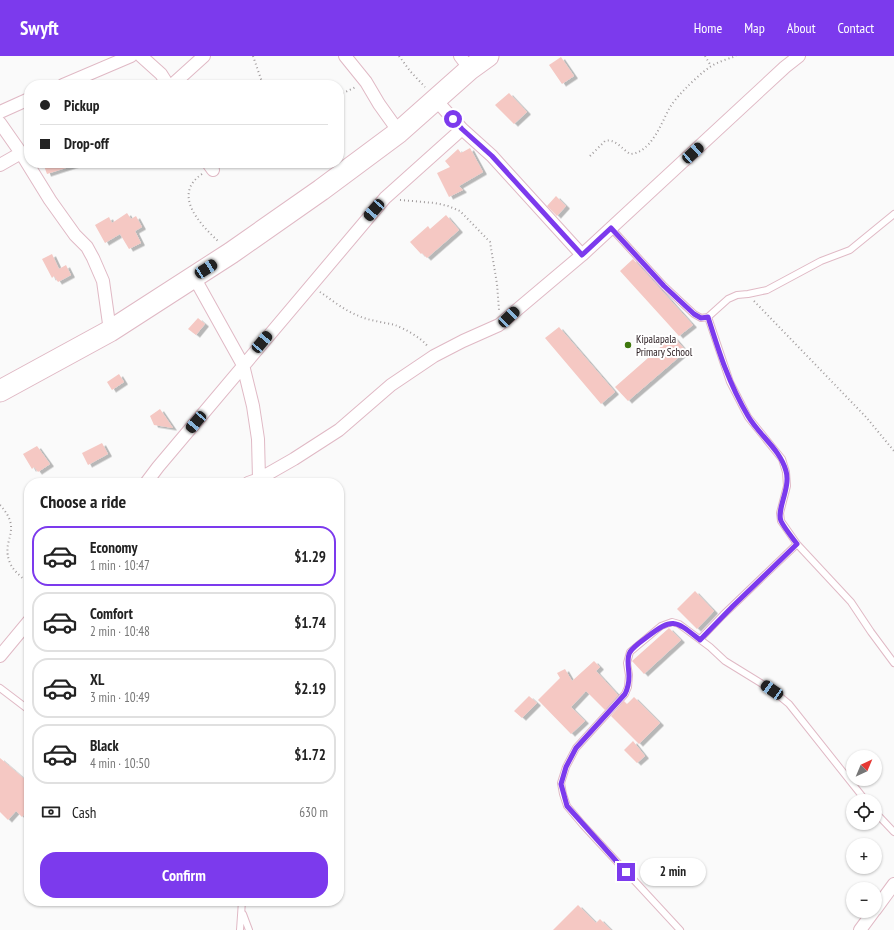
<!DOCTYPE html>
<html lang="en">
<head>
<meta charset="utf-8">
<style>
  body { margin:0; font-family:"PT Sans Narrow",sans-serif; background:#f6f6f6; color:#222; height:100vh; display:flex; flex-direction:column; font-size:15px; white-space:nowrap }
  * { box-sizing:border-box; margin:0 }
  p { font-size:13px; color:#767676 }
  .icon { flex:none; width:22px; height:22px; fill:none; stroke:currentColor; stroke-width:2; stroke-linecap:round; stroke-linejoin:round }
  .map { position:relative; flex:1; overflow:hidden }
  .panel { position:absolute; left:24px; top:422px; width:320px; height:428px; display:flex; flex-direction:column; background:#fff; border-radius:16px; box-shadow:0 1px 3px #0004 }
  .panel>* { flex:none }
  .top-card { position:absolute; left:24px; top:24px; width:320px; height:88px; border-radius:16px; box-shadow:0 1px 3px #0004; display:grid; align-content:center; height:88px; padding:0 16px; background:#fff }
  .needle { width:26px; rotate:44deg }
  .tools { position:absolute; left:846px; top:694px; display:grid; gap:8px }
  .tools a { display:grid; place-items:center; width:36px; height:36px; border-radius:50%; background:#fff; box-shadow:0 1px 3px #0004; font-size:20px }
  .end { position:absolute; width:18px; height:18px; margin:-9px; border:5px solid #7c3aed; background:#fff; box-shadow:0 0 0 2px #fff }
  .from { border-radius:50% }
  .bubble { position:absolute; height:28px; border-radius:14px; background:#fff; box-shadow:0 1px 3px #0004; font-size:13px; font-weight:700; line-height:28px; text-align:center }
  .car { position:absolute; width:12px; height:24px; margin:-12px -6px; border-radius:5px; box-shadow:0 0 3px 1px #0007; background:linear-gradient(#222 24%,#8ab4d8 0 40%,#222 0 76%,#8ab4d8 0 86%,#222 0) }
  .top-card b { display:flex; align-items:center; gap:14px; height:38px; font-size:15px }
  .top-card b+b { border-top:1px solid #e0e0e0 }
  .top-card i { width:10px; height:10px; background:#222 }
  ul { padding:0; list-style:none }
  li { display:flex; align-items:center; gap:12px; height:60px; margin:0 8px 6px; padding:0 8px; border:2px solid #e0e0e0; border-radius:16px }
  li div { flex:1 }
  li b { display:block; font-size:15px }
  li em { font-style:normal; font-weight:700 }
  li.on { border-color:#7c3aed }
  li>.icon { width:36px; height:36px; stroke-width:1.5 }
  h2 { padding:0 16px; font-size:18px; line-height:48px }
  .pay { display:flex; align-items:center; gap:10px; height:44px; padding:0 16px; font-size:15px }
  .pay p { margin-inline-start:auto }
  .cta { display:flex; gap:8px; margin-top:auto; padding:8px 16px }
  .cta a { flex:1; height:46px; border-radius:16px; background:#7c3aed; color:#fff; font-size:16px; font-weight:700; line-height:46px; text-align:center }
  header { display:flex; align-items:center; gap:24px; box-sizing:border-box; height:56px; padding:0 20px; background:#7c3aed; color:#fff }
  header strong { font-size:19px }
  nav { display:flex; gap:22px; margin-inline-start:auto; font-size:14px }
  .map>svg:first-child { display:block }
</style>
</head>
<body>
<header>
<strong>Swyft</strong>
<nav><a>Home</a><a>Map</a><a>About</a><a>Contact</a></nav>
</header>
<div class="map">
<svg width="894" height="874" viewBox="0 0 894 874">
  <defs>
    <filter id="shadow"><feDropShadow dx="4" dy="2.5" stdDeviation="0" flood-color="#0004"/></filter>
  </defs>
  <rect width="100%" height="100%" fill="#fafafa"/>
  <path fill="#f5c8c3" filter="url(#shadow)" d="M 561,1 L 574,20 L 562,28 L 549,9 Z
    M 509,37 L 527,56 L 514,68 L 495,49 Z
    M 470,92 L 483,116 L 459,130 L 463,134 L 449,141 L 437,117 L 450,111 L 445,105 L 458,93 L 461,97 Z
    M 43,107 L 75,107 L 75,109 L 47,118 Z
    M 556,140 L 566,150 L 557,160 L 547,150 Z
    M 127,157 L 131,163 L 136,160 L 142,171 L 135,175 L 141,187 L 129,193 L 120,178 L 105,187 L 95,169 L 109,161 L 112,167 Z
    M 446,159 L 459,174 L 427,202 L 422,197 L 421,198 L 410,186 L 428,170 L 430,173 Z
    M 52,198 L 59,213 L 66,209 L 71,219 L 58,226 L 54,220 L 52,222 L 42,203 Z
    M 633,203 L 693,269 L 679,280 L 620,215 Z
    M 198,262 L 205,268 L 196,279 L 188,273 Z
    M 559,271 L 615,336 L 601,348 L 545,282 Z
    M 673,280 L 686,295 L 628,345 L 615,331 Z
    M 119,318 L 124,326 L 112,334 L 107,326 Z
    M 160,353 L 173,372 L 154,369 L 150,360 Z
    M 102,387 L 108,398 L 88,409 L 82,397 Z
    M 37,390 L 50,408 L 38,416 L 34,411 L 32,413 L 23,398 Z
    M 695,535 L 714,555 L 697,573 L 677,553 Z
    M 669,572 L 681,584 L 644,618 L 632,605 Z
    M 594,605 L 600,611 L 596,615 L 618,639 L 605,654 L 586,635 L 571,651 L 585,665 L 571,678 L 538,644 L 560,622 L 557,617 L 565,613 L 572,625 Z
    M 529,640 L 537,647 L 522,662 L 514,655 Z
    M 634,641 L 660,667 L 639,688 L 611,660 L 624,645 L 627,648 Z
    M 633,685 L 645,700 L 637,707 L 624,694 Z
    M 0,702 L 29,727 L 29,753 L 22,761 L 16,755 L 8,764 L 0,756 Z
    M 578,849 L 596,867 L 600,863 L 611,874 L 553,874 Z"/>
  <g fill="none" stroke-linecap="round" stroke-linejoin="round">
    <g stroke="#e0b9c5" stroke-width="8">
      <path id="lane" d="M 611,172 L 664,230 L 694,258 L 701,262 L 708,261 L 728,243 L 737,239 L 748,238 L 767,234 L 821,205 L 850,194 L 894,158
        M 708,261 L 730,326 L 748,361 L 782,403 L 786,416 L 787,430 L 780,457 L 781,465 L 797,488 L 851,546 L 871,576 L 894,607
        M 700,583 L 723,559 L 797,488
        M 0,632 L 29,654
        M 875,756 L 894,776
        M 243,858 L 249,874
        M 240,874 L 242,845
        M 680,874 L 583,769 L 567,750 L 563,738 L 561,727 L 566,711 L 576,692 L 625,638 L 628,631 L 629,619 L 627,607 L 630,596 L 661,570 L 672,566 L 679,568 L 710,591 L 725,605 L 772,634 L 789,648 L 866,745"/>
    </g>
    <g stroke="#e0b9c5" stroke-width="14">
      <path id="street" d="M 141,0 L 161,18 L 168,29
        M 345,0 L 366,26 L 379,48 L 399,76
        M 460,0 L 470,13
        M 63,29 L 131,0
        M 172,29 L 204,0
        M 435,43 L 462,73 L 492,100 L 582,199
        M 0,56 L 29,43
        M 0,67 L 21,97 L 50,144 L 75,179 L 87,191 L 93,202 L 103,225 L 110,275
        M 208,107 L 213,114
        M 0,109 L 21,97
        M 194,221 L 243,309 L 253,350 L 258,383 L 259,423
        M 146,427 L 158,411 L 385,142 L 462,73
        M 248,427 L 259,423 L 294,403 L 339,374 L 391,329 L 434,300 L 463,285 L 499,269 L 582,199 L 785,11 L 799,0
        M 0,600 L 29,565
        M 875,854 L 894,828
        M 860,874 L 874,855"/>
    </g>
    <g stroke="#e0b9c5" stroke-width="23">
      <path id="highway" d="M 0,335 L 110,275 L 231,197 L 321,134 L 399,76 L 470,13 L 488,0"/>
    </g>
    <path stroke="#a19c9d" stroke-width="2" stroke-dasharray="1 3" stroke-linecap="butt" d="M 253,0 L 263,29
      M 399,0 L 410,15 L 425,31
      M 705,0 L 711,10
      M 339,39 L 356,31
      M 590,100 L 605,85 C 615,82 622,93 630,98 C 651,97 661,68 669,53 C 673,46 679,39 685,33 C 692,26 701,17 710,11 C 717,6 728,3 736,0
      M 202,118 C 171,139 201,169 219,186
      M 400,144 L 435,147 L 448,150 L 460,155 L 490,186 L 497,228 L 499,254
      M 320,236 C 332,244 345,255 359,260 C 370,265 383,266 395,269 C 405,273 422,282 428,291
      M 754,245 L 866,361 L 894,395
      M 0,449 C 24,475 0,483 10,507 C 14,516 23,522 29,528"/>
    <use href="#lane" stroke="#fff" stroke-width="6"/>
    <use href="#street" stroke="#fff" stroke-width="12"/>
    <use href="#highway" stroke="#fff" stroke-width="21"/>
  </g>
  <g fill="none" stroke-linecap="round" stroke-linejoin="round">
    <path stroke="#7c3aed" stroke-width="5" d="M 453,63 L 462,73 L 492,100 L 582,199 L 611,172 L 664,230 L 694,258 L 701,262 L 708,261 C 719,296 729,328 748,360 C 759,379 780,393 786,415 C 791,432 776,454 781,465 C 785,473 792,481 797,488 L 733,550 L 700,584 C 675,564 673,561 647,581 C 642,585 634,590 630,596 C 626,603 629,612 629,620 C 629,627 628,632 625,638 L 576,692 L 566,711 L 561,728 L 567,750 L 626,816"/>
  </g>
  <circle fill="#3e780e" stroke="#fff" stroke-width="1.5" cx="628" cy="289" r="4"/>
  <g text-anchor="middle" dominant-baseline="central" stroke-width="4" stroke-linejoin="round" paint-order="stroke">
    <g font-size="11" fill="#26191d" stroke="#fff" text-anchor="start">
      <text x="636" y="283">Kipalapala<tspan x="636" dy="13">Primary School</tspan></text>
    </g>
  </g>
</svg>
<div class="tools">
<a><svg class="needle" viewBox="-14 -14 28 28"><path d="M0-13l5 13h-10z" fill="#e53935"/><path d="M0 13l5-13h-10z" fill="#767676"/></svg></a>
<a><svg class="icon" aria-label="locate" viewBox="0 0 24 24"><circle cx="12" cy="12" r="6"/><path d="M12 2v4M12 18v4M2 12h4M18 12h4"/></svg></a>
<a>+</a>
<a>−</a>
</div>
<i class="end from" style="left:453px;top:63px"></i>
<i class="end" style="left:626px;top:816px"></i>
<div class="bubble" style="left:640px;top:802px;width:66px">2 min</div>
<i class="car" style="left:693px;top:97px;rotate:48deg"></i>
<i class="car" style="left:374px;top:154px;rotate:221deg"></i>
<i class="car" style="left:206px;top:213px;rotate:57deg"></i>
<i class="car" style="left:509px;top:261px;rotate:46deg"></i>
<i class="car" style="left:262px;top:286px;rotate:40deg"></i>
<i class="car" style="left:196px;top:366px;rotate:220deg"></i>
<i class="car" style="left:772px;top:634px;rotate:304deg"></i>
<div class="top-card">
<b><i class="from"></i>Pickup</b>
<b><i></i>Drop-off</b>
</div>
<section class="panel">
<h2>Choose a ride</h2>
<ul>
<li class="on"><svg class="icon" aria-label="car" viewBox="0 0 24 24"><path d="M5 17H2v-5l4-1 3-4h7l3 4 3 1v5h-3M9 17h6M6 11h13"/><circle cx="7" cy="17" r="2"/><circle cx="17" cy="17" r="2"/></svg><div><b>Economy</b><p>1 min · 10:47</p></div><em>$1.29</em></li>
<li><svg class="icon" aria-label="car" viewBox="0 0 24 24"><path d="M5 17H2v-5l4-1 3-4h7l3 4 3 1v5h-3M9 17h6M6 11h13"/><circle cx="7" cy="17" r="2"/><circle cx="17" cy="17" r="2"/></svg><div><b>Comfort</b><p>2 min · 10:48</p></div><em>$1.74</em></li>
<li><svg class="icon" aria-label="car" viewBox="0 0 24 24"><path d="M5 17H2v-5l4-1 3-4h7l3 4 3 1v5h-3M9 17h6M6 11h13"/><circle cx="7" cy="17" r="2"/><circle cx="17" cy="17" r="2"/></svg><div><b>XL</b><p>3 min · 10:49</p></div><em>$2.19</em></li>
<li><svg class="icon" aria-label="car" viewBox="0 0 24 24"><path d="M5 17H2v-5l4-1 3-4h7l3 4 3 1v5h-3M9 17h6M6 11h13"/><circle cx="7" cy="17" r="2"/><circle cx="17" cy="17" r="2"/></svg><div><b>Black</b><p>4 min · 10:50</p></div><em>$1.72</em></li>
</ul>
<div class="pay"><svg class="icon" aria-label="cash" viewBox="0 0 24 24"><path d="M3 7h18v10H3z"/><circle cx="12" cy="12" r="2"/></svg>Cash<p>630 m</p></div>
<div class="cta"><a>Confirm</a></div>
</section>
</div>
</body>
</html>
